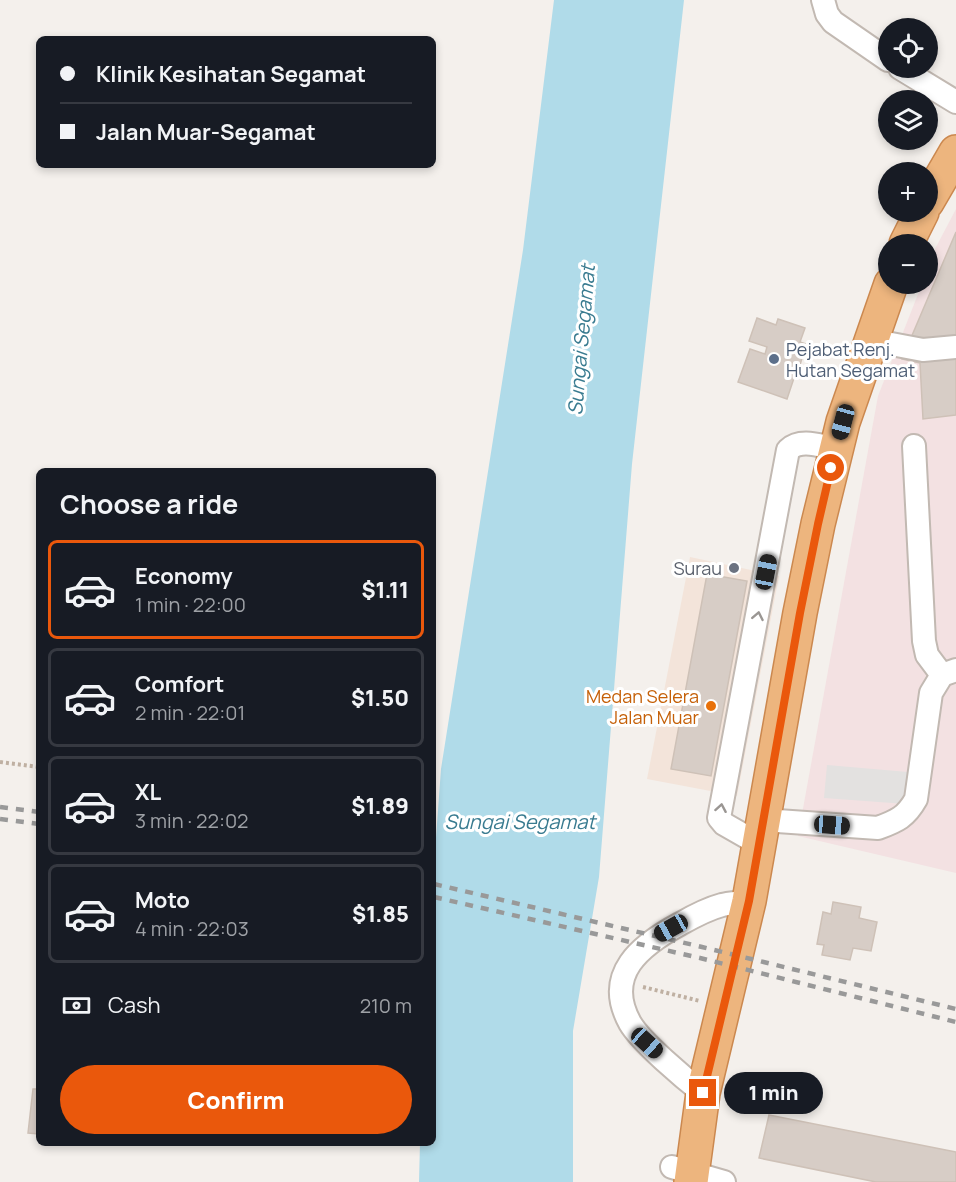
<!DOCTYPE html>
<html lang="en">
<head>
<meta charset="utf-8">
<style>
  body { margin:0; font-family:Manrope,sans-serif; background:#20242c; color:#f1f3f6; height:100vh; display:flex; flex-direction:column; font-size:22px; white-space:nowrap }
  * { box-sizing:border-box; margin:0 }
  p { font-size:20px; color:#9ea1a6 }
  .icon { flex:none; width:33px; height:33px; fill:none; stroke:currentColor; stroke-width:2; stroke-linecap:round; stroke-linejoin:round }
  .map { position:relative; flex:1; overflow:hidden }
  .sheet { position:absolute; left:36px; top:468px; width:400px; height:678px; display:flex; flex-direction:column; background:#171b24; border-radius:9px; box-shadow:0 3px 9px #0003 }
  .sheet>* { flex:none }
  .hud { position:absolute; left:36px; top:36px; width:400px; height:132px; border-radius:9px; box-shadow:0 3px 9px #0003; display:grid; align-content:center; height:132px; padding:0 24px; background:#171b24 }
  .controls { position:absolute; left:878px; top:18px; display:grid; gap:12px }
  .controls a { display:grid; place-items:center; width:60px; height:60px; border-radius:50%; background:#171b24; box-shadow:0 3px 9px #0003; font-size:30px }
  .end { position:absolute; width:27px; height:27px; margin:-14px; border:8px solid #ea580c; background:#fff; box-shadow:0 0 0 3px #fff }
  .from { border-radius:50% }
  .bubble { position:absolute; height:42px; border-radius:21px; background:#171b24; box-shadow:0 3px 9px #0003; font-size:20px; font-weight:800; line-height:42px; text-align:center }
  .car { position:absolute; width:18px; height:36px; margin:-18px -9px; border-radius:8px; box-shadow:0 0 4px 2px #0007; background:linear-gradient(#222 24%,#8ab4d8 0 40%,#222 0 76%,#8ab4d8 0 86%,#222 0) }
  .hud b { display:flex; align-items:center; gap:21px; height:57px; font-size:22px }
  .hud b+b { border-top:2px solid #363941 }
  .hud i { width:15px; height:15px; background:#f1f3f6 }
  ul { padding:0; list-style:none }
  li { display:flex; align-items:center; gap:18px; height:99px; margin:0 12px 9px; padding:0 12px; border:3px solid #363941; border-radius:9px }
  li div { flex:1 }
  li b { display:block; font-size:22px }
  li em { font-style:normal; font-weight:800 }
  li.selected { border-color:#ea580c }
  li>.icon { width:54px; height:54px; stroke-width:1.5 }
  h2 { padding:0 24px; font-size:27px; line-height:72px }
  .pay { display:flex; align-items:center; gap:15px; height:66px; padding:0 24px; font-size:22px }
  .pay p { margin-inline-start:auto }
  .cta { display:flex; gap:12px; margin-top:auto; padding:12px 24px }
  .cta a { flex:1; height:69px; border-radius:36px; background:#ea580c; color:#fff; font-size:24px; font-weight:800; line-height:69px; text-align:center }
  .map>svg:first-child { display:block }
</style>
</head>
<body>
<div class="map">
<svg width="956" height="1182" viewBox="0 0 956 1182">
  <rect width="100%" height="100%" fill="#f4f0ec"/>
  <path fill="#f3e4da" d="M 690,557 L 779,576 L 737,796 L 647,779 Z"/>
  <path fill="#f3e1e2" d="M 956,209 L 956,873 L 798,836 L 878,396 L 922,284 L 927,284 L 927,269 L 935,249 Z"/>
  <path fill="#e3e1e0" d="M 827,765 L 908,772 L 906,804 L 824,798 Z"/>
  <path fill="#b0dbe9" d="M 554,0 L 684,0 L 632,464 L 599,877 L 573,1031 L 573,1182 L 419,1182 L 420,1143 L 434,1143 L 434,865 L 441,769 L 523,250 Z"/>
  <path fill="#d7cdc6" stroke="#cec1b7" stroke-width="1.5" d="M 956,232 L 956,415 L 923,419 L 920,363 L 902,359 Z
    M 757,318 L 776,325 L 778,319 L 805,328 L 800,342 L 806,344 L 800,365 L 793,363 L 790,374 L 795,375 L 787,399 L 738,382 L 750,349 L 765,354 L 767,347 L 749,341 Z
    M 707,574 L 747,581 L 711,776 L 671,769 Z
    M 833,902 L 861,907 L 859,918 L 877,922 L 871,951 L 853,948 L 850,960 L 822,955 L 824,945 L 817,944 L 823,912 L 831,914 Z
    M 33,1089 L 39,1089 L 39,1134 L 28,1133 Z
    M 769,1115 L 956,1152 L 956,1182 L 876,1182 L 759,1158 Z"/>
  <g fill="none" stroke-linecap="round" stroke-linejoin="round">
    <g stroke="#c2b9b2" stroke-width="26">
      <path id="minor" d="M 823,0 L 827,14 L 833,22 L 888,60
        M 900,68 L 956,102
        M 870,340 L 923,350 L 956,347
        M 914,446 L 924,641 L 927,655 L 942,675
        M 763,820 L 878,828 C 897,821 906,817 916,799 L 931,693 L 942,675 L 956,670
        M 759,844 L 724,824 L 719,818 L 788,450 C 801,438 820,446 836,449
        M 703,1093 C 685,1079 641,1042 630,1023 C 603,974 641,945 680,924 C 694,916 707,909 722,905 C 731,903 740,903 749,901
        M 672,1167 L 724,1182"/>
    </g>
    <g stroke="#cb884f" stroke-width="36">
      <path id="highway" d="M 927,202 L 956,152
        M 906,244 L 922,212
        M 691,1182 L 703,1093 L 749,901 L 800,613 L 818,524 L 843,422 L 891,284"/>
    </g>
    <path stroke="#bfb0a2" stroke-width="4" stroke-dasharray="3 3" stroke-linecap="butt" d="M 0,762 L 39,767
      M 643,987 L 700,1001"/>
    <use href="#minor" stroke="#fff" stroke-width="22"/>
    <use href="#highway" stroke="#edb57e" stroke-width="33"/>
    <path stroke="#999" stroke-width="4.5" stroke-dasharray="8 8" stroke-linecap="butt" d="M 0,807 L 39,812
      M 0,819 L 39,824
      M 434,884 L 702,947 L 956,1009
      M 434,897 L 700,958 L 956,1022"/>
  </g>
  <defs><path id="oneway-chevron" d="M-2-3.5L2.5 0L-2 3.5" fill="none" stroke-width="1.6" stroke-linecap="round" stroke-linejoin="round" transform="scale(1.5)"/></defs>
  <g stroke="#9a9693">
    <use href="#oneway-chevron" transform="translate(758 616) rotate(-79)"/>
    <use href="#oneway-chevron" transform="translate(721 808) rotate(-80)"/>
  </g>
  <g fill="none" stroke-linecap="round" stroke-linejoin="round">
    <path stroke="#ea580c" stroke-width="8" d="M 703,1093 L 749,901 L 800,613 L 818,524 L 831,468"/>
  </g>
  <circle fill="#5c6f8a" stroke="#fff" stroke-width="2" cx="774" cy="359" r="6"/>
  <circle fill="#6b7280" stroke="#fff" stroke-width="2" cx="734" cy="568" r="6"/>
  <circle fill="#e8710a" stroke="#fff" stroke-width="2" cx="711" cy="706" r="6"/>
  <g text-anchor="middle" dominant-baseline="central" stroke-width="6" stroke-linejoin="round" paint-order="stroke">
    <g font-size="18" fill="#4e5e75" stroke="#fff" text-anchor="start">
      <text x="786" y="349">Pejabat Renj.<tspan x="786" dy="21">Hutan Segamat</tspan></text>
    </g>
    <g font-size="18" fill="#5b616d" stroke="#fff" text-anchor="end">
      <text x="722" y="568">Surau</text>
    </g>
    <g font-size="18" fill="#c56008" stroke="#fff" text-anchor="end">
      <text x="699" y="696">Medan Selera<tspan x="699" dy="21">Jalan Muar</tspan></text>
    </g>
    <g font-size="20" font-style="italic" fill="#397b90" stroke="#fff">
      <text transform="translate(581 340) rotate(-85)">Sungai Segamat</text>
      <text x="520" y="821">Sungai Segamat</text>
    </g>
  </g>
</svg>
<div class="controls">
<a><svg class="icon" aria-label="locate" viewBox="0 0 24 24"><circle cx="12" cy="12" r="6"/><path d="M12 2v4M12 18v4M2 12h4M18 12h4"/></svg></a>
<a><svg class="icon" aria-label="layers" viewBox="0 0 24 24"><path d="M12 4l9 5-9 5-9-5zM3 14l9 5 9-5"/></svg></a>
<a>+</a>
<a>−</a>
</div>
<i class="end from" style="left:831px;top:468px"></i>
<i class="end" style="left:703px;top:1093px"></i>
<div class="bubble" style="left:724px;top:1072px;width:99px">1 min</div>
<i class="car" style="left:843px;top:422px;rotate:195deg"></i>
<i class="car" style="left:766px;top:572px;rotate:11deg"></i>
<i class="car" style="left:832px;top:825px;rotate:94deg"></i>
<i class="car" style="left:671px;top:928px;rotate:241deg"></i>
<i class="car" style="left:647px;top:1043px;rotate:132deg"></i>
<div class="hud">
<b><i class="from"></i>Klinik Kesihatan Segamat</b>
<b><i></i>Jalan Muar-Segamat</b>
</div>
<section class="sheet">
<h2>Choose a ride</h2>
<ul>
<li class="selected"><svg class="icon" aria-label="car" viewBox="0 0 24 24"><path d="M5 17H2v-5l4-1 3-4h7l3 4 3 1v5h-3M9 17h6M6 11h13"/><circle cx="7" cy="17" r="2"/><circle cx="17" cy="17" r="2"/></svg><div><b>Economy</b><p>1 min · 22:00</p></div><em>$1.11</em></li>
<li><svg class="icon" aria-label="car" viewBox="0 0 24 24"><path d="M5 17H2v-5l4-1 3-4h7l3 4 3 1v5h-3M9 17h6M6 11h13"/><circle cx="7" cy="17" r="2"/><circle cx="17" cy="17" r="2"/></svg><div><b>Comfort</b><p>2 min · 22:01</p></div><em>$1.50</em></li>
<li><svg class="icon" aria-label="car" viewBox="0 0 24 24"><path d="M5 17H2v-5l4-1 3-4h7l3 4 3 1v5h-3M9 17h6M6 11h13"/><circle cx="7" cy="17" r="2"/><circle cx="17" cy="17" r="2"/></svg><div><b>XL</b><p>3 min · 22:02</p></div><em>$1.89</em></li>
<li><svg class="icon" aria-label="car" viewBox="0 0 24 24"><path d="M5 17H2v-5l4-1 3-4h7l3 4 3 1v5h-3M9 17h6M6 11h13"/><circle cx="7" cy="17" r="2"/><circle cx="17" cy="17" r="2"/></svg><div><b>Moto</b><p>4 min · 22:03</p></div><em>$1.85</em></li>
</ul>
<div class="pay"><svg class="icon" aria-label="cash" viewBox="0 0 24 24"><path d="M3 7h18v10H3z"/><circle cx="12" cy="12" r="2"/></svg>Cash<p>210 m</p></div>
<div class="cta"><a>Confirm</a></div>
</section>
</div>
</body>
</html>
